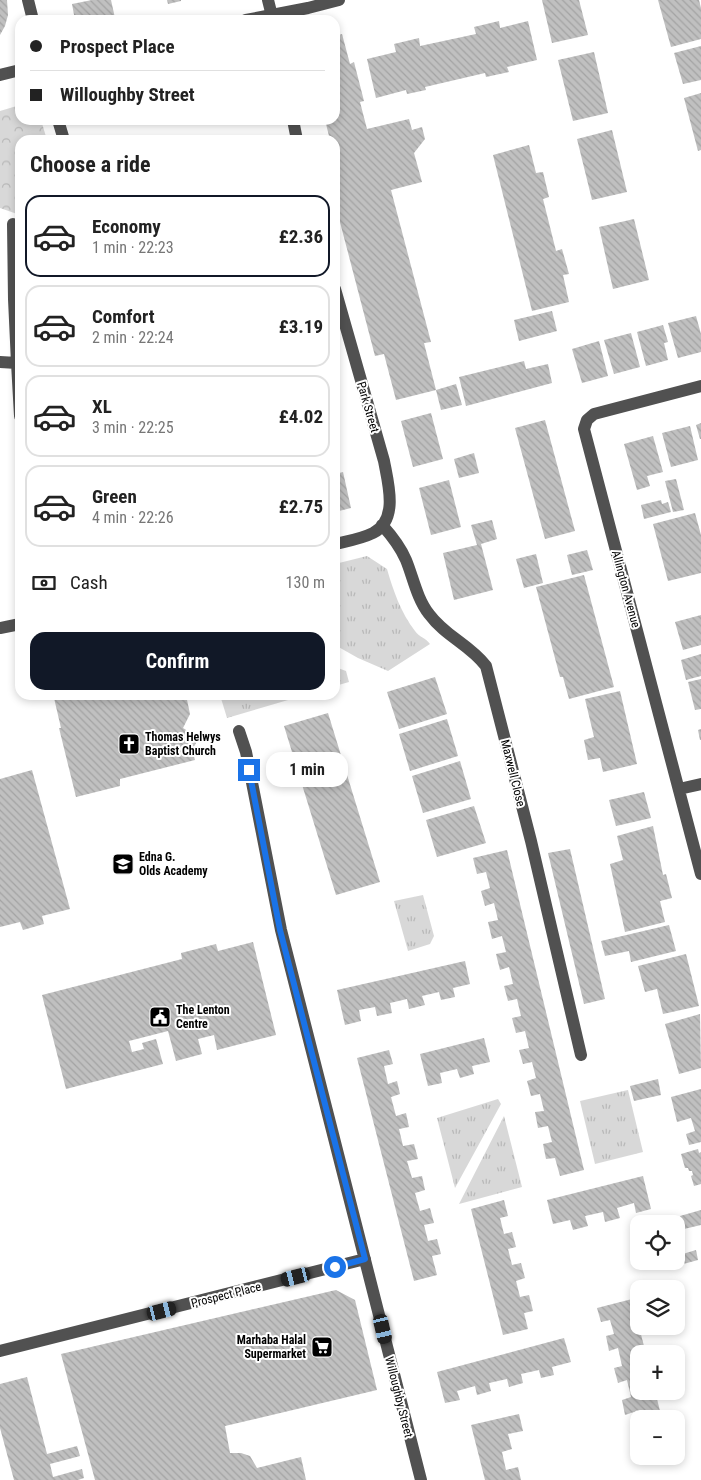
<!DOCTYPE html>
<html lang="en">
<head>
<meta charset="utf-8">
<style>
  body { margin:0; font-family:"Roboto Condensed",sans-serif; background:#f6f6f6; color:#222; height:100vh; display:flex; flex-direction:column; font-size:19px; white-space:nowrap }
  * { box-sizing:border-box; margin:0 }
  p { font-size:16px; color:#767676 }
  .icon { flex:none; width:28px; height:28px; fill:none; stroke:currentColor; stroke-width:2; stroke-linecap:round; stroke-linejoin:round }
  .map { position:relative; flex:1; overflow:hidden }
  .details { position:absolute; left:15px; top:135px; width:325px; height:565px; display:flex; flex-direction:column; background:#fff; border-radius:15px; box-shadow:0 2px 8px #0003 }
  .details>* { flex:none }
  .guide { position:absolute; left:15px; top:15px; width:325px; height:110px; border-radius:15px; box-shadow:0 2px 8px #0003; display:grid; align-content:center; height:110px; padding:0 15px; background:#fff }
  .buttons { position:absolute; left:630px; top:1215px; display:grid; gap:10px }
  .buttons a { display:grid; place-items:center; width:55px; height:55px; border-radius:10px; background:#fff; box-shadow:0 2px 8px #0003; font-size:25px }
  .end { position:absolute; width:22px; height:22px; margin:-11px; border:6px solid #1a73e8; background:#fff; box-shadow:0 0 0 2px #fff }
  .from { border-radius:50% }
  .bubble { position:absolute; height:35px; border-radius:15px; background:#fff; box-shadow:0 2px 8px #0003; font-size:16px; font-weight:700; line-height:35px; text-align:center }
  .car { position:absolute; width:15px; height:30px; margin:-15px -8px; border-radius:6px; box-shadow:0 0 4px 1px #0007; background:linear-gradient(#222 24%,#8ab4d8 0 40%,#222 0 76%,#8ab4d8 0 86%,#222 0) }
  .guide b { display:flex; align-items:center; gap:18px; height:48px; font-size:19px }
  .guide b+b { border-top:1px solid #e0e0e0 }
  .guide i { width:12px; height:12px; background:#222 }
  ul { padding:0; list-style:none }
  li { display:flex; align-items:center; gap:15px; height:82px; margin:0 10px 8px; padding:0 5px; border:2px solid #e0e0e0; border-radius:15px }
  li div { flex:1 }
  li b { display:block; font-size:19px }
  li em { font-style:normal; font-weight:700 }
  li.active { border-color:#111827 }
  li>.icon { width:45px; height:45px; stroke-width:1.5 }
  h2 { padding:0 15px; font-size:22px; line-height:60px }
  .pay { display:flex; align-items:center; gap:12px; height:55px; padding:0 15px; font-size:19px }
  .pay p { margin-inline-start:auto }
  .cta { display:flex; gap:10px; margin-top:auto; padding:10px 15px }
  .cta a { flex:1; height:58px; border-radius:15px; background:#111827; color:#fff; font-size:20px; font-weight:700; line-height:58px; text-align:center }
  .map>svg:first-child { display:block }
</style>
</head>
<body>
<div class="map">
<svg width="701" height="1480" viewBox="0 0 701 1480">
  <defs>
    <pattern id="grass-tufts" width="24" height="20" patternUnits="userSpaceOnUse" patternTransform="scale(1.25)"><rect width="24" height="20" fill="#d8d8d8"/><path d="M3 7l-1-3M5 7V3M7 7l1-3M15 17l-1-3M17 17v-4M19 17l1-3" fill="none" stroke="#b8b8b8"/></pattern>
    <pattern id="park-crowns" width="20" height="18" patternUnits="userSpaceOnUse" patternTransform="scale(1.25)"><rect width="20" height="18" fill="#d8d8d8"/><path d="M2 6a3 3 0 1 1 6 0M12 15a3 3 0 1 1 6 0" fill="none" stroke="#b8b8b8"/></pattern>
    <pattern id="building-back-hatch" width="6" height="6" patternUnits="userSpaceOnUse" patternTransform="scale(1.25)"><rect width="6" height="6" fill="#c0c0c0"/><path d="M-1 5l2 2M0 0l6 6M5-1l2 2" fill="none" stroke="#a3a3a3"/></pattern>
  </defs>
  <rect width="100%" height="100%" fill="#fff"/>
  <path fill="url(#grass-tufts)" d="M 367,556 L 387,569 C 393,590 401,613 415,631 C 419,637 426,638 430,644 L 388,671 L 358,658 L 335,645 L 335,564 Z
    M 335,667 L 346,671 L 349,682 L 335,686 Z
    M 220,695 L 305,695 L 227,718 Z
    M 423,895 L 434,936 L 430,944 L 408,951 L 394,901 Z
    M 628,1090 L 643,1152 L 595,1164 L 580,1101 Z
    M 498,1099 L 501,1104 L 455,1188 L 437,1118 Z
    M 504,1116 L 522,1187 L 459,1204 Z"/>
  <path fill="url(#park-crowns)" d="M 20,105 L 20,120 L 41,120 L 47,140 L 20,140 L 20,215 L 0,208 L 0,111 Z"/>
  <path fill="url(#building-back-hatch)" d="M 0,0 L 7,0 L 8,15 L 5,26 L 0,35 Z
    M 92,0 L 111,0 L 115,18 L 108,20 L 75,20 L 72,4 Z
    M 167,0 L 181,0 L 181,1 L 168,4 Z
    M 542,0 L 579,0 L 588,35 L 552,43 Z
    M 658,0 L 699,0 L 701,8 L 701,39 L 671,47 Z
    M 499,21 L 500,28 L 528,21 L 537,60 L 507,67 L 509,72 L 486,77 L 485,73 L 425,87 L 426,90 L 407,94 L 406,90 L 376,98 L 367,59 L 396,52 L 394,44 L 419,38 L 420,46 L 476,34 L 474,27 Z
    M 342,34 L 350,64 L 354,62 L 364,101 L 360,102 L 367,129 L 409,119 L 412,130 L 422,127 L 425,139 L 414,153 L 422,182 L 391,190 L 431,342 L 424,343 L 436,390 L 396,400 L 384,354 L 375,356 L 335,203 L 335,140 L 330,140 L 325,120 L 335,120 L 335,36 Z
    M 701,46 L 701,80 L 683,84 L 674,53 Z
    M 594,52 L 608,113 L 573,121 L 558,60 Z
    M 701,93 L 701,150 L 698,151 L 684,98 Z
    M 612,130 L 627,192 L 592,200 L 577,139 Z
    M 529,145 L 536,173 L 543,172 L 549,197 L 543,199 L 556,251 L 562,249 L 569,274 L 563,275 L 569,302 L 532,311 L 493,155 Z
    M 634,219 L 649,280 L 613,289 L 599,227 Z
    M 552,311 L 557,331 L 519,341 L 514,320 Z
    M 696,316 L 701,334 L 701,352 L 678,358 L 668,323 Z
    M 663,325 L 668,342 L 664,343 L 668,360 L 646,366 L 637,332 Z
    M 631,333 L 640,367 L 614,374 L 604,340 Z
    M 599,341 L 608,376 L 582,383 L 572,349 Z
    M 524,361 L 526,369 L 548,364 L 552,383 L 466,406 L 459,377 Z
    M 456,384 L 462,405 L 441,410 L 436,390 Z
    M 431,413 L 443,459 L 413,467 L 401,421 Z
    M 545,420 L 575,531 L 545,539 L 515,428 Z
    M 335,423 L 339,436 L 335,437 Z
    M 701,423 L 701,439 L 700,439 L 696,425 Z
    M 690,426 L 698,460 L 671,467 L 662,433 Z
    M 653,436 L 663,472 L 647,476 L 650,486 L 637,490 L 624,444 Z
    M 474,453 L 479,473 L 459,478 L 454,459 Z
    M 343,472 L 351,508 L 335,512 L 335,474 Z
    M 676,479 L 684,510 L 673,512 L 665,481 Z
    M 449,480 L 461,527 L 431,535 L 419,488 Z
    M 661,500 L 662,504 L 668,502 L 671,512 L 644,519 L 641,505 Z
    M 695,513 L 701,535 L 701,573 L 668,581 L 653,524 Z
    M 492,520 L 497,539 L 481,544 L 493,590 L 454,600 L 443,553 L 477,545 L 471,525 Z
    M 587,550 L 593,570 L 572,575 L 567,555 Z
    M 536,554 L 543,583 L 524,588 L 516,559 Z
    M 584,575 L 614,687 L 569,699 L 563,677 L 560,677 L 536,587 Z
    M 701,615 L 701,645 L 683,650 L 675,622 Z
    M 701,654 L 701,676 L 686,680 L 681,660 Z
    M 435,677 L 447,714 L 399,729 L 387,692 Z
    M 701,679 L 701,709 L 695,710 L 688,682 Z
    M 620,691 L 637,764 L 603,772 L 600,758 L 588,760 L 584,740 L 594,737 L 585,699 Z
    M 66,695 L 83,697 L 84,695 L 186,695 L 190,714 L 183,728 L 199,738 L 192,750 L 195,760 L 120,779 L 120,786 L 76,797 L 59,728 L 61,728 L 54,698 Z
    M 328,713 L 380,882 L 336,895 L 284,726 Z
    M 447,719 L 458,756 L 410,771 L 399,734 Z
    M 701,729 L 701,740 L 700,740 L 698,730 Z
    M 460,761 L 471,799 L 423,813 L 412,776 Z
    M 32,770 L 70,909 L 42,916 L 44,924 L 23,930 L 20,922 L 0,927 L 0,779 Z
    M 644,792 L 651,818 L 616,826 L 609,800 Z
    M 474,806 L 486,843 L 437,857 L 426,820 Z
    M 653,826 L 663,875 L 666,874 L 672,898 L 660,901 L 665,922 L 625,932 L 610,864 L 623,860 L 617,836 Z
    M 570,849 L 605,999 L 584,1004 L 548,853 Z
    M 507,850 L 584,1170 L 560,1176 L 555,1158 L 546,1159 L 543,1144 L 552,1142 L 548,1126 L 538,1128 L 535,1112 L 544,1111 L 540,1094 L 531,1096 L 527,1081 L 536,1078 L 532,1062 L 523,1064 L 519,1050 L 529,1048 L 525,1031 L 516,1033 L 512,1018 L 521,1016 L 517,999 L 508,1001 L 504,986 L 513,984 L 509,967 L 500,970 L 496,954 L 506,952 L 502,936 L 492,939 L 488,922 L 498,920 L 494,903 L 485,906 L 481,891 L 490,888 L 486,872 L 477,874 L 473,858 Z
    M 669,925 L 676,951 L 631,962 L 629,951 L 605,956 L 601,941 Z
    M 253,942 L 276,1035 L 217,1050 L 214,1035 L 198,1039 L 202,1054 L 176,1061 L 168,1031 L 129,1041 L 132,1052 L 144,1049 L 142,1043 L 156,1039 L 163,1064 L 66,1089 L 42,995 L 182,959 L 181,953 L 216,944 L 218,951 Z
    M 686,954 L 699,1006 L 663,1014 L 657,989 L 645,992 L 638,966 Z
    M 465,961 L 470,984 L 453,988 L 455,997 L 441,1000 L 439,992 L 422,996 L 425,1005 L 409,1009 L 407,999 L 390,1003 L 392,1013 L 377,1016 L 375,1007 L 359,1010 L 361,1021 L 345,1025 L 337,990 Z
    M 700,1014 L 701,1068 L 679,1074 L 665,1024 Z
    M 484,1038 L 490,1062 L 472,1066 L 474,1074 L 460,1078 L 457,1069 L 440,1073 L 442,1083 L 428,1086 L 420,1054 Z
    M 389,1050 L 393,1064 L 384,1066 L 388,1084 L 397,1081 L 400,1094 L 391,1097 L 396,1116 L 406,1113 L 409,1127 L 399,1129 L 403,1146 L 414,1144 L 418,1159 L 407,1161 L 412,1178 L 422,1176 L 425,1190 L 415,1193 L 420,1211 L 430,1208 L 434,1223 L 424,1225 L 428,1241 L 437,1239 L 441,1254 L 432,1256 L 437,1275 L 414,1281 L 357,1058 Z
    M 658,1079 L 661,1095 L 634,1101 L 630,1086 Z
    M 701,1089 L 701,1142 L 689,1145 L 686,1134 L 695,1131 L 691,1118 L 677,1122 L 671,1097 Z
    M 698,1149 L 699,1153 L 701,1152 L 701,1184 L 694,1186 L 691,1176 L 693,1175 L 692,1171 L 689,1171 L 688,1168 L 685,1168 L 681,1154 Z
    M 643,1176 L 651,1209 L 636,1213 L 634,1203 L 617,1208 L 620,1218 L 605,1222 L 603,1212 L 585,1216 L 588,1226 L 573,1230 L 570,1220 L 553,1224 L 547,1200 Z
    M 504,1200 L 508,1216 L 500,1218 L 504,1234 L 512,1232 L 516,1247 L 508,1249 L 512,1265 L 521,1263 L 525,1278 L 516,1281 L 520,1297 L 529,1295 L 533,1311 L 524,1313 L 528,1329 L 503,1335 L 471,1209 Z
    M 701,1210 L 701,1225 L 684,1229 L 680,1216 Z
    M 696,1250 L 698,1260 L 676,1266 L 675,1261 L 676,1256 Z
    M 336,1290 L 355,1300 L 377,1390 L 225,1426 L 230,1453 L 241,1453 L 250,1456 L 257,1468 L 301,1457 L 306,1480 L 95,1480 L 61,1354 Z
    M 632,1299 L 646,1354 L 639,1354 L 639,1391 L 655,1391 L 662,1419 L 639,1419 L 638,1426 L 634,1412 L 625,1415 L 622,1400 L 631,1397 L 627,1380 L 618,1383 L 614,1368 L 622,1366 L 618,1348 L 609,1351 L 606,1336 L 614,1334 L 610,1320 L 601,1322 L 597,1308 Z
    M 564,1338 L 571,1362 L 552,1367 L 554,1375 L 541,1378 L 539,1370 L 521,1374 L 523,1383 L 509,1387 L 507,1379 L 489,1383 L 491,1391 L 477,1395 L 475,1386 L 457,1391 L 460,1400 L 445,1403 L 437,1372 Z
    M 27,1377 L 47,1454 L 77,1446 L 80,1456 L 50,1464 L 53,1477 L 82,1469 L 84,1478 L 78,1480 L 14,1480 L 0,1428 L 0,1384 Z
    M 519,1414 L 523,1431 L 508,1434 L 512,1449 L 502,1452 L 506,1470 L 518,1467 L 521,1480 L 485,1480 L 471,1425 Z
    M 639,1430 L 639,1446 L 634,1447 L 630,1432 Z
    M 645,1456 L 674,1456 L 674,1457 L 647,1463 Z"/>
  <g fill="none" stroke-linecap="round" stroke-linejoin="round">
    <path stroke="#515151" stroke-width="12" d="M 28,0 L 33,20
      M 268,0 L 273,20
      M 246,20 L 308,8 L 339,0
      M 0,75 L 20,70
      M 58,120 L 64,140
      M 293,120 L 297,140
      M 13,224 L 14,299 L 17,363
      M 335,289 L 384,461 C 388,483 399,520 373,533 C 361,539 348,541 335,544
      M 0,362 L 17,363 L 20,416
      M 701,386 L 594,414 L 587,420 L 584,429 L 701,874
      M 382,525 C 392,536 400,546 406,560 C 413,577 417,599 429,614 C 446,637 469,644 486,666 L 531,841 L 581,1055
      M 0,628 L 20,624
      M 239,731 L 246,752 L 281,930 L 421,1480
      M 679,789 L 701,784
      M 0,1351 L 365,1259"/>
  </g>
  <g fill="none" stroke-linecap="round" stroke-linejoin="round">
    <path stroke="#1a73e8" stroke-width="6" d="M 249,770 L 280,930 L 365,1259 L 335,1267"/>
  </g>
  <defs>
    <g id="church-square" transform="scale(1.125)"><rect x="-9" y="-9" width="18" height="18" rx="4" fill="#000" stroke="#fff"/><path d="M-1.2-6h2.4v3.5h3.3v2.4h-3.3V6h-2.4V-.1h-3.3v-2.4h3.3Z" fill="#fff"/></g>
    <g id="school-square" transform="scale(1.125)"><rect x="-9" y="-9" width="18" height="18" rx="4" fill="#000" stroke="#fff"/><path d="M0-5L7-2L0 1L-7-2ZM-4 1L0 2.5L4 1V4Q0 6-4 4Z" fill="#fff"/></g>
    <g id="civic-square" transform="scale(1.125)"><rect x="-9" y="-9" width="18" height="18" rx="4" fill="#000" stroke="#fff"/><path d="M-.6-6.5H3V-4.5H.6V-3L4-1V1h2V6H-6V1h2V-1L-.6-3ZM-1.2 2.5V6h2.4V2.5Z" fill="#fff"/></g>
    <g id="supermarket-square" transform="scale(1.125)"><rect x="-9" y="-9" width="18" height="18" rx="4" fill="#000" stroke="#fff"/><path d="M-6-5.5h2.5l.6 2H6L4.5 2H-2.5L-4.4-4H-6ZM-1.5 3.2a1.3 1.3 0 1 0 .1 0ZM3 3.2a1.3 1.3 0 1 0 .1 0Z" fill="#fff"/></g>
  </defs>
  <g fill-rule="evenodd">
    <use href="#church-square" x="129" y="744"/>
    <use href="#school-square" x="123" y="864"/>
    <use href="#civic-square" x="160" y="1017"/>
    <use href="#supermarket-square" x="322" y="1347"/>
  </g>
  <g text-anchor="middle" dominant-baseline="central" stroke-width="4" stroke-linejoin="round" paint-order="stroke">
    <g font-size="12" fill="#000" stroke="#fff">
      <text transform="translate(368 407) rotate(74)">Park Street</text>
      <text transform="translate(626 589) rotate(75)">Allington Avenue</text>
      <text transform="translate(513 773) rotate(76)">Maxwell Close</text>
      <text transform="translate(226 1295) rotate(-14)">Prospect Place</text>
      <text transform="translate(399 1397) rotate(76)">Willoughby Street</text>
    </g>
    <g font-size="12" font-weight="bold" fill="#000" stroke="#fff" text-anchor="start">
      <text x="145" y="737">Thomas Helwys<tspan x="145" dy="14">Baptist Church</tspan></text>
      <text x="139" y="857">Edna G.<tspan x="139" dy="14">Olds Academy</tspan></text>
      <text x="176" y="1010">The Lenton<tspan x="176" dy="14">Centre</tspan></text>
      <text x="306" y="1340" text-anchor="end">Marhaba Halal<tspan x="306" dy="14">Supermarket</tspan></text>
    </g>
  </g>
</svg>
<div class="buttons">
<a><svg class="icon" aria-label="locate" viewBox="0 0 24 24"><circle cx="12" cy="12" r="6"/><path d="M12 2v4M12 18v4M2 12h4M18 12h4"/></svg></a>
<a><svg class="icon" aria-label="layers" viewBox="0 0 24 24"><path d="M12 4l9 5-9 5-9-5zM3 14l9 5 9-5"/></svg></a>
<a>+</a>
<a>−</a>
</div>
<i class="end from" style="left:335px;top:1267px"></i>
<i class="end" style="left:249px;top:770px"></i>
<div class="bubble" style="left:266px;top:752px;width:82px">1 min</div>
<i class="car" style="left:296px;top:1277px;rotate:256deg"></i>
<i class="car" style="left:162px;top:1311px;rotate:76deg"></i>
<i class="car" style="left:383px;top:1329px;rotate:167deg"></i>
<div class="guide">
<b><i class="from"></i>Prospect Place</b>
<b><i></i>Willoughby Street</b>
</div>
<section class="details">
<h2>Choose a ride</h2>
<ul>
<li class="active"><svg class="icon" aria-label="car" viewBox="0 0 24 24"><path d="M5 17H2v-5l4-1 3-4h7l3 4 3 1v5h-3M9 17h6M6 11h13"/><circle cx="7" cy="17" r="2"/><circle cx="17" cy="17" r="2"/></svg><div><b>Economy</b><p>1 min · 22:23</p></div><em>£2.36</em></li>
<li><svg class="icon" aria-label="car" viewBox="0 0 24 24"><path d="M5 17H2v-5l4-1 3-4h7l3 4 3 1v5h-3M9 17h6M6 11h13"/><circle cx="7" cy="17" r="2"/><circle cx="17" cy="17" r="2"/></svg><div><b>Comfort</b><p>2 min · 22:24</p></div><em>£3.19</em></li>
<li><svg class="icon" aria-label="car" viewBox="0 0 24 24"><path d="M5 17H2v-5l4-1 3-4h7l3 4 3 1v5h-3M9 17h6M6 11h13"/><circle cx="7" cy="17" r="2"/><circle cx="17" cy="17" r="2"/></svg><div><b>XL</b><p>3 min · 22:25</p></div><em>£4.02</em></li>
<li><svg class="icon" aria-label="car" viewBox="0 0 24 24"><path d="M5 17H2v-5l4-1 3-4h7l3 4 3 1v5h-3M9 17h6M6 11h13"/><circle cx="7" cy="17" r="2"/><circle cx="17" cy="17" r="2"/></svg><div><b>Green</b><p>4 min · 22:26</p></div><em>£2.75</em></li>
</ul>
<div class="pay"><svg class="icon" aria-label="cash" viewBox="0 0 24 24"><path d="M3 7h18v10H3z"/><circle cx="12" cy="12" r="2"/></svg>Cash<p>130 m</p></div>
<div class="cta"><a>Confirm</a></div>
</section>
</div>
</body>
</html>
